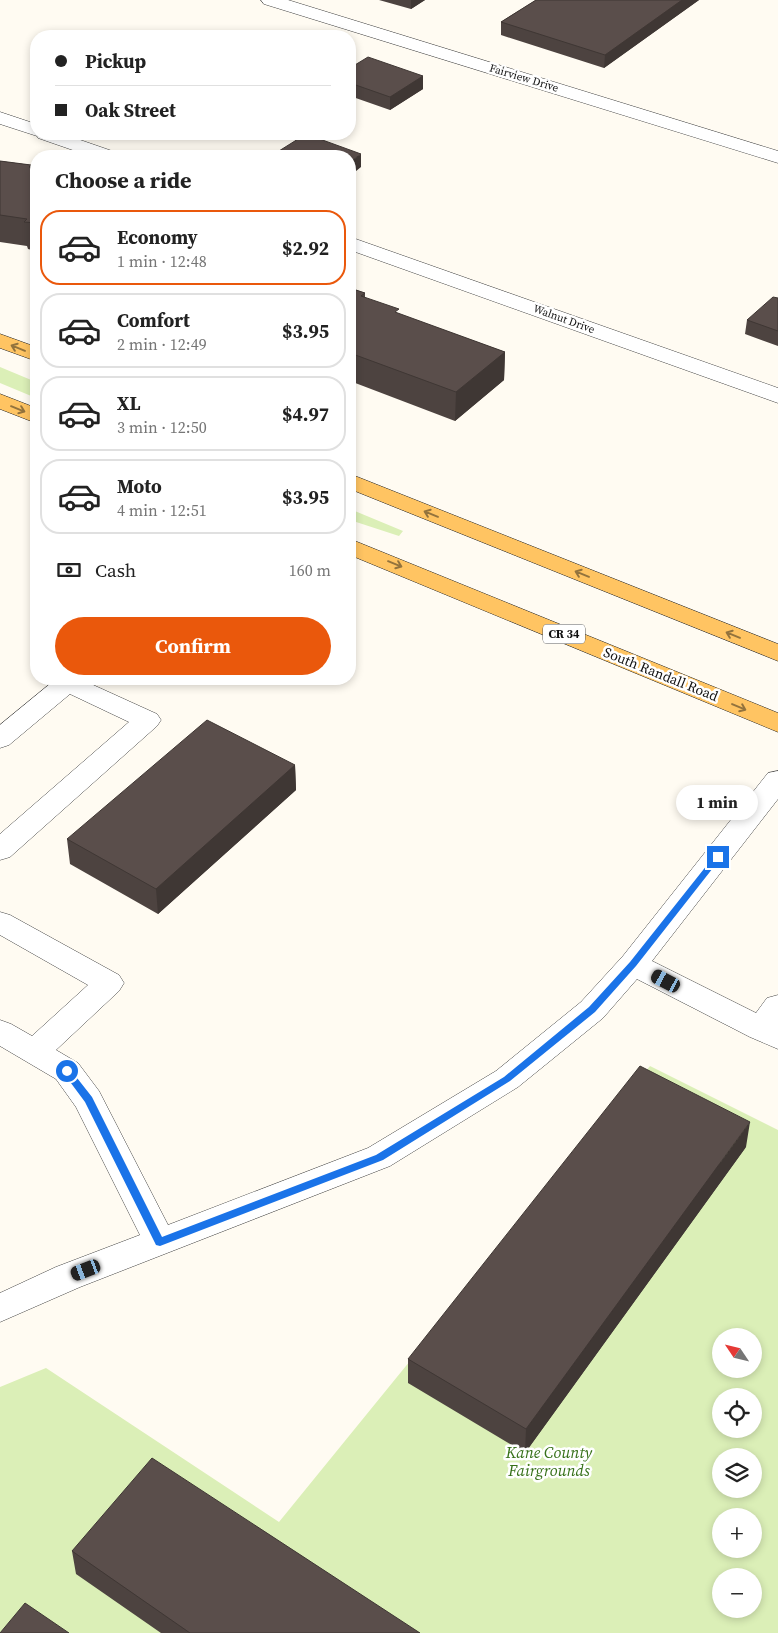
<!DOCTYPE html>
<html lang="en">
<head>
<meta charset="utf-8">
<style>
  body { margin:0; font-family:"Source Serif 4",serif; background:#f2f2f2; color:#222; height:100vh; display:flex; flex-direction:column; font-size:19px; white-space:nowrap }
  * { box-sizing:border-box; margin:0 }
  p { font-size:16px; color:#767676 }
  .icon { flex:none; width:28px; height:28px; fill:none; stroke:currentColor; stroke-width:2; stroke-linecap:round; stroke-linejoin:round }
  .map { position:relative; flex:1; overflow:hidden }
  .sheet { position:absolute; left:30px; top:150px; width:326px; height:535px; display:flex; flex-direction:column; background:#fff; border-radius:20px; box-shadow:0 2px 8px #0003 }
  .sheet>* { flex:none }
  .hud { position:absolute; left:30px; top:30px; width:326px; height:110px; border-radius:20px; box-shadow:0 2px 8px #0003; display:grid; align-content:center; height:110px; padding:0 25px; background:#fff }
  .needle { width:32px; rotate:305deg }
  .tools { position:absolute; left:712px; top:1328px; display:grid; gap:10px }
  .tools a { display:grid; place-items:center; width:50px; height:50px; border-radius:50%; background:#fff; box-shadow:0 2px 8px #0003; font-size:25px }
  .end { position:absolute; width:22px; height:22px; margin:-11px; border:6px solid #1a73e8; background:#fff; box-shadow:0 0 0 2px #fff }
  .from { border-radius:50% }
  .bubble { position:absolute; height:35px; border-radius:18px; background:#fff; box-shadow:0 2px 8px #0003; font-size:16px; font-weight:700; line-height:35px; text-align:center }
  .car { position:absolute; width:15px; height:30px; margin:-15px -8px; border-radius:6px; box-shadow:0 0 4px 1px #0007; background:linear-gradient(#222 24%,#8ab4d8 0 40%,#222 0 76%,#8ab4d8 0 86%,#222 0) }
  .hud b { display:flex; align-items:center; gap:18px; height:48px; font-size:19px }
  .hud b+b { border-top:1px solid #e0e0e0 }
  .hud i { width:12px; height:12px; background:#222 }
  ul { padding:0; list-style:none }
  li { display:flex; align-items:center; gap:15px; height:75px; margin:0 10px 8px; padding:0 15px; border:2px solid #e0e0e0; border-radius:20px }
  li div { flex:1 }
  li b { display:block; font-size:19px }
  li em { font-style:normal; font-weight:700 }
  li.on { border-color:#ea580c }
  li>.icon { width:45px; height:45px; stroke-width:1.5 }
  h2 { padding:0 25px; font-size:22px; line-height:60px }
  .pay { display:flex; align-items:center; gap:12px; height:55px; padding:0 25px; font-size:19px }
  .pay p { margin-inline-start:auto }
  .primary-button { display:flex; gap:10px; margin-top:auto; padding:10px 25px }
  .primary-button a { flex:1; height:58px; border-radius:30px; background:#ea580c; color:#fff; font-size:20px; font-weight:700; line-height:58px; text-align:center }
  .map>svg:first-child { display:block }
</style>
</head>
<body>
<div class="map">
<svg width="778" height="1633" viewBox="0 0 778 1633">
  <rect width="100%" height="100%" fill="#fffbf2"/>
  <path fill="#dbefb7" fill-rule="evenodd" d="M 0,367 L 36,382 L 36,398 L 0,383 Z
    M 350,509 L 403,531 L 399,536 L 350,520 Z
    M 650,1066 L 778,1130 L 778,1633 L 0,1633 L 0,1387 L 46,1368 L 279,1522 ZM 721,1336 L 754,1336 L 754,1369 L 721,1369 ZM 721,1396 L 754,1396 L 754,1429 L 721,1429 ZM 721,1456 L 754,1456 L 754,1489 L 721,1489 ZM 721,1516 L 754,1516 L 754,1549 L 721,1549 ZM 721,1576 L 754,1576 L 754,1609 L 721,1609 Z"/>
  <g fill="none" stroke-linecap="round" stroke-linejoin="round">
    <g stroke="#434343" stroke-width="1">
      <path id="minor" d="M 261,0 L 288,0 L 778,151 L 778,163 L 264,4 Z
        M 0,112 L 36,124 L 36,134 L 63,134 L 115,152 L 118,156 L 90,156 L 38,138 L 37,136 L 0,124 Z
        M 350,237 L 778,388 L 778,403 L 350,250 Z
        M 56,679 L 80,679 L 157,714 L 161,720 L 157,726 L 10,857 L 0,860 L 0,834 L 129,722 L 70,694 L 9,745 L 0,748 L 0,725 Z
        M 778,771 L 778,799 L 652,961 L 756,1013 L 767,998 L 778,995 L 778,1049 L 750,1037 L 637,979 L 603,1018 L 518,1087 L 390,1166 L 80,1287 L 0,1322 L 0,1293 L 56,1267 L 140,1235 L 76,1107 L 56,1079 L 0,1046 L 0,1020 L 11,1024 L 32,1036 L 88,985 L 0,935 L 0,912 L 10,915 L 119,975 L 124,983 L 119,991 L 56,1050 L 78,1063 L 99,1091 L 168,1225 L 368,1148 L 496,1071 L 581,1002 L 623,956 L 768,773 Z"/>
    </g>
    <g stroke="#212121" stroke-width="1">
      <path id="major" d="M 0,334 L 36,347 L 36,361 L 0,348 Z
        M 0,394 L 36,408 L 36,423 L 0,409 Z
        M 350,474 L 778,644 L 778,661 L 350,489 Z
        M 350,539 L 778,713 L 778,732 L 350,555 Z"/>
    </g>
    <use href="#minor" fill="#fff" fill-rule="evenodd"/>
    <use href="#major" fill="#ffc462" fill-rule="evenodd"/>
  </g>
  <path fill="#4d4340" d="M 379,0 L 425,0 L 411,9 Z
    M 536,0 L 699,0 L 604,68 L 501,35 L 501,22 Z
    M 350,68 L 423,76 L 423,89 L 390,110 L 350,96 Z
    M 0,161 L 31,165 L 31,167 L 36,168 L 36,251 L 28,249 L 27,246 L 0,242 Z
    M 350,288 L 365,293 L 365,298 L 399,314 L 505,352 L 504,380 L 455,421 L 350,381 Z
    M 778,298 L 778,346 L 745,334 L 747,320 Z
    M 295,765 L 296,790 L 158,914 L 70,864 L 67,839 Z
    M 746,1147 L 525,1453 L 408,1383 L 408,1359 Z
    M 72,1551 L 420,1633 L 161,1633 L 76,1574 Z"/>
  <path fill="#3f3734" d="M 411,0 L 425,0 L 411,9 Z
    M 682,0 L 699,0 L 604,68 L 605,55 Z
    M 423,76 L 423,89 L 390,110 L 390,97 Z
    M 361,154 L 361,167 L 350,176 L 350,162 Z
    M 505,352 L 504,380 L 455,421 L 456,392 Z
    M 295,765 L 296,790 L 158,914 L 156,889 Z
    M 750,1122 L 746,1147 L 525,1453 L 526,1429 Z"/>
  <path fill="#5a4e4b" stroke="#3f3734" d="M 536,0 L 682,0 L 605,55 L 501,22 Z
    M 368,57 L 423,76 L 390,97 L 350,83 L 350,68 Z
    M 306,134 L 361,154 L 350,162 L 350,156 L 271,156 Z
    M 0,161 L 31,165 L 29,167 L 36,168 L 36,223 L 24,222 L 27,219 L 0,215 Z
    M 350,288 L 365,293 L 361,296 L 399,309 L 395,312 L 505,352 L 456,392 L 350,353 Z
    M 773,297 L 778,298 L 778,331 L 747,320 Z
    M 207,720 L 295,765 L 156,889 L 67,839 Z
    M 640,1066 L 750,1122 L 526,1429 L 408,1359 Z
    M 152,1458 L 420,1633 L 190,1633 L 72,1551 Z
    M 25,1603 L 69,1633 L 0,1633 Z"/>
  <defs><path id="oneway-shaft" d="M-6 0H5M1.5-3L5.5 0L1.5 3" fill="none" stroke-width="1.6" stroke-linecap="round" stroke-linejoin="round" transform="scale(1.25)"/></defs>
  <g stroke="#93733d">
    <use href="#oneway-shaft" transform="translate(18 348) rotate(-158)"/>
    <use href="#oneway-shaft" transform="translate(18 409) rotate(22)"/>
    <use href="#oneway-shaft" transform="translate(431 514) rotate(-158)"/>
    <use href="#oneway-shaft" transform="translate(395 564) rotate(22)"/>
    <use href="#oneway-shaft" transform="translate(582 574) rotate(-158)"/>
    <use href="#oneway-shaft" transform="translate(733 635) rotate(-158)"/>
    <use href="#oneway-shaft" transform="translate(739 707) rotate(23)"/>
  </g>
  <path fill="#1a73e8" d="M 718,854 L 720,855 L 720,859 L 636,966 L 595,1012 L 510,1081 L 383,1160 L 160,1246 L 156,1245 L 85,1102 L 62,1071 L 67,1068 L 70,1069 L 92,1097 L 162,1237 L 376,1155 L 504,1077 L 589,1007 L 630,962 L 715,855 Z"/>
  <g text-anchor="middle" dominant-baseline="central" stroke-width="5" stroke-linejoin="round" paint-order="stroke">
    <g font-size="11" fill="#101010" stroke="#fff">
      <text transform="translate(524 78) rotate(17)">Fairview Drive</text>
      <text transform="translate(564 319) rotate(20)">Walnut Drive</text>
    </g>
    <rect fill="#fff" stroke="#585858" stroke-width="1" x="543" y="624.5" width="42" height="19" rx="4"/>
    <g font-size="12" font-weight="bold" fill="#101010">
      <text x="564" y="634">CR 34</text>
    </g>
    <g font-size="14" fill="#101010" stroke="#fff">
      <text transform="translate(661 674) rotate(22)">South Randall Road</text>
    </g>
    <g font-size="16" font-style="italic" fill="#367018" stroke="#fff">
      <text x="549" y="1452">Kane County<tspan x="549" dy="18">Fairgrounds</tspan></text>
    </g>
  </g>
</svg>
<div class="tools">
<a><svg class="needle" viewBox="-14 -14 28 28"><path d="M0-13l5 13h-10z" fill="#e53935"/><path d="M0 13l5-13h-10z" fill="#767676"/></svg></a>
<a><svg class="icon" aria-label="locate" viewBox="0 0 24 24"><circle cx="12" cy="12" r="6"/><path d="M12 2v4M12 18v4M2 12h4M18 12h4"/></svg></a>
<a><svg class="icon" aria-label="layers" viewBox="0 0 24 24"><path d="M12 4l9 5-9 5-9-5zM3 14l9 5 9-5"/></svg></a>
<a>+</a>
<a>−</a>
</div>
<i class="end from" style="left:67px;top:1071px"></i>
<i class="end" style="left:718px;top:857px"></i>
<div class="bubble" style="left:676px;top:785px;width:82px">1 min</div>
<i class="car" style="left:666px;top:981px;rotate:298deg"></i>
<i class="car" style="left:86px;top:1270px;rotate:249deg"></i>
<div class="hud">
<b><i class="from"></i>Pickup</b>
<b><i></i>Oak Street</b>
</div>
<section class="sheet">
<h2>Choose a ride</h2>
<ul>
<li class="on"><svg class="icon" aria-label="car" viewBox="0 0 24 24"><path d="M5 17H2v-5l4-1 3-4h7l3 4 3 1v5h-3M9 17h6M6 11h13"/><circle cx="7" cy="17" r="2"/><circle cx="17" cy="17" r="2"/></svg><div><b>Economy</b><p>1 min · 12:48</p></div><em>$2.92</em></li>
<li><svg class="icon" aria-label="car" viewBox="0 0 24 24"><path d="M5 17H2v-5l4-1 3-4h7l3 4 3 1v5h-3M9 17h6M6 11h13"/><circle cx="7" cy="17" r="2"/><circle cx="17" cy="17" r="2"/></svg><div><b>Comfort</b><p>2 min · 12:49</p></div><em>$3.95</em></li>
<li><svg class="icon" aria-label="car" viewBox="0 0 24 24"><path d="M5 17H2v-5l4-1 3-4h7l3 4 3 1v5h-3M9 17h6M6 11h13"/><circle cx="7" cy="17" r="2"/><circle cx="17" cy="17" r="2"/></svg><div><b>XL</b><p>3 min · 12:50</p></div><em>$4.97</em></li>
<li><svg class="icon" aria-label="car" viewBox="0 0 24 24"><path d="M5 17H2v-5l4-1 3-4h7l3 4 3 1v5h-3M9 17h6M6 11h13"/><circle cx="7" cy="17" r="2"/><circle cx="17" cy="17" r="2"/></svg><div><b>Moto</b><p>4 min · 12:51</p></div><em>$3.95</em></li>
</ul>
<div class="pay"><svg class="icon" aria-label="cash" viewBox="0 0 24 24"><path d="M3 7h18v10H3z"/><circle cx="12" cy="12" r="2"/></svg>Cash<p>160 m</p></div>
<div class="primary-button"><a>Confirm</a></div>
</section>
</div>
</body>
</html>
